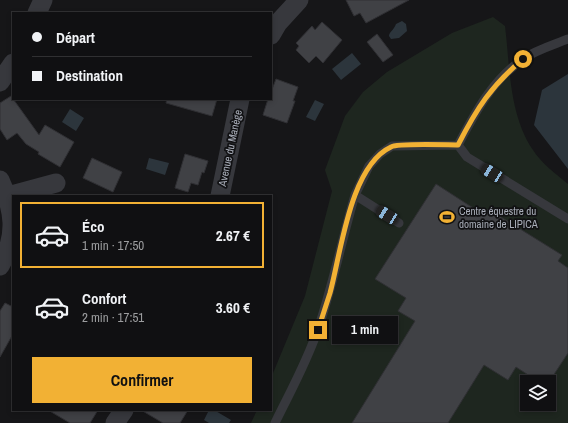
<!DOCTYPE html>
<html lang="fr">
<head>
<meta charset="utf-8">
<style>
  body { margin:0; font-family:"Archivo Narrow",sans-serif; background:#1e1e20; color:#f1f3f6; height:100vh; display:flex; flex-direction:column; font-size:15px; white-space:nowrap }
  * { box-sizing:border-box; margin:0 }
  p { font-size:13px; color:#9c9d9f }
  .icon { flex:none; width:22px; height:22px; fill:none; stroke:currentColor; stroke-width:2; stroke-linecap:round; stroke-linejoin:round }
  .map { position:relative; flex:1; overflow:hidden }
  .panel { position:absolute; left:12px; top:195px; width:260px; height:216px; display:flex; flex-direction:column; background:#101012; border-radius:0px; box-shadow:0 2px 6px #0003,0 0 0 1px #303032 }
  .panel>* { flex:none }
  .guide { position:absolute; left:12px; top:12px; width:260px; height:88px; border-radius:0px; box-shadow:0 2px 6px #0003,0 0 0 1px #303032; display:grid; align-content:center; height:88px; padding:0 20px; background:#101012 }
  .tools { position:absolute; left:520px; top:375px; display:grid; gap:8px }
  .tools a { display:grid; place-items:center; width:36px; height:36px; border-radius:0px; background:#101012; box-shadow:0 2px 6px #0003,0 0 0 1px #303032; font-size:20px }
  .end { position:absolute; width:18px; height:18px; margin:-9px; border:5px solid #f2b134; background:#111; box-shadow:0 0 0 2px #111 }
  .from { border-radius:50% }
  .bubble { position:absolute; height:28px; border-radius:0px; background:#101012; box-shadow:0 2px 6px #0003,0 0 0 1px #303032; font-size:13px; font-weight:700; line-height:28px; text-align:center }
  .car { position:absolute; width:12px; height:24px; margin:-12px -6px; border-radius:5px; box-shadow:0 0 3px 1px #0007; background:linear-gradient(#222 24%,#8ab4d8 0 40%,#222 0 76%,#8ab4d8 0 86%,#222 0) }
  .guide b { display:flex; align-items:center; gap:14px; height:38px; font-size:15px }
  .guide b+b { border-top:1px solid #303032 }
  .guide i { width:10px; height:10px; background:#f1f3f6 }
  ul { padding:7px 0 0; list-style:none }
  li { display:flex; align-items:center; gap:12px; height:66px; margin:0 8px 6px; padding:0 12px; border:2px solid transparent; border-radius:0px }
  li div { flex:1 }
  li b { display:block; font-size:15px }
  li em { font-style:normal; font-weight:700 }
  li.on { border-color:#f2b134 }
  li>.icon { width:36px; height:36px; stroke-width:1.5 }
  .action { display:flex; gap:8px; margin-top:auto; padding:8px 20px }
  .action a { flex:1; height:46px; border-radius:0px; background:#f2b134; color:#111; font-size:16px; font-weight:700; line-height:46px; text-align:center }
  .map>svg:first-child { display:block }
</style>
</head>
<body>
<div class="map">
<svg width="568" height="423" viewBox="0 0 568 423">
  <rect width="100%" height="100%" fill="#161618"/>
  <path fill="#1e261f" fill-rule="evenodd" d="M 493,17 L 505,26 C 510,67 509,115 533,150 C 540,162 557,175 568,184 L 568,423 L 251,423 L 257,410 L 271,410 L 271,378 L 305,296 L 332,191 L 325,170 L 345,116 L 363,92 L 387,72 L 452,33 ZM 527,382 L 549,382 L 549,404 L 527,404 Z"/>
  <path fill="#2c353c" d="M 402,21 L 406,24 L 407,31 L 399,38 L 391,39 L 389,36 C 389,32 394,30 396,24 Z
    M 352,53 L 361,64 L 341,80 L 332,69 Z
    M 568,74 L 568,169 L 534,125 L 542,90 Z
    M 315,100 L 324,104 L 315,121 L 306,117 Z
    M 70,109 L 84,118 L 76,131 L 62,122 Z
    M 149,158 L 169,163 L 165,175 L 146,169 Z
    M 209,410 L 214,410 L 231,420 L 229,423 L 209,423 L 204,420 Z"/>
  <path fill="#404145" stroke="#303034" d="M 346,0 L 409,0 L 366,23 L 360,13 L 354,16 Z
    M 322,22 L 342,40 L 323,63 L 316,56 L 309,63 L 296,50 L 299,46 L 296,43 L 312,26 L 315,30 Z
    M 377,34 L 393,55 L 383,62 L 367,42 Z
    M 276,79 L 298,87 L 293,101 L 295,101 L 287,123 L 263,115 L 268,99 L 271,99 L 271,92 Z
    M 11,96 L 39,135 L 45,125 L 74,142 L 60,167 L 38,154 L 39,152 L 26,144 L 17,133 L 7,140 L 0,129 L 0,103 Z
    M 167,99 L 217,99 L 212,116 L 166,103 Z
    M 185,154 L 208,161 L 204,173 L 202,172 L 198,185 L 191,183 L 188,192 L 175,188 Z
    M 92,158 L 122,172 L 113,192 L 83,178 Z
    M 436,184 L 484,215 L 488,209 L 562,255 L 558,261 L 568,268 L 568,353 L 549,382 L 539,382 L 516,367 L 508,380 L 484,365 L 448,423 L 352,423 L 415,321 L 398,311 L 406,298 L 375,279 Z
    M 5,303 L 13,307 L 13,334 L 0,357 L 0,311 Z
    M 48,410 L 98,410 L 90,423 L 70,423 Z
    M 141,410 L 188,410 L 180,423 L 163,423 Z"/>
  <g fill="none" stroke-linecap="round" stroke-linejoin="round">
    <path stroke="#37383d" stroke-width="9" d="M 458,145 L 467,157 L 568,219
      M 355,195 L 369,166 L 380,154 L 392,146 L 458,145 C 475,113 492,80 523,59 C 536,50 553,45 568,39
      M 275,423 C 290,392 307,362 318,329 C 333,285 342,239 355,195 L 399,223"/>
    <path stroke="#37383d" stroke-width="19" d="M 37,13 L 43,0
      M 271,35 L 278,23 L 299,0
      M 0,82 L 13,63
      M 0,180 C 14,210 18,235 0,266
      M 8,196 L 56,183
      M 220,196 L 240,99
      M 115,423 L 124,410"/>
  </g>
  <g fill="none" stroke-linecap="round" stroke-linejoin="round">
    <path stroke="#f2b134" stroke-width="5" d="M 318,330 C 322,318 326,305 330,293 C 341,253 350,166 391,147 C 397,143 447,145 458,145 C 477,108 491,86 523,59"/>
  </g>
  <defs>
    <g id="stadium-bare" transform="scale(1.2)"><path d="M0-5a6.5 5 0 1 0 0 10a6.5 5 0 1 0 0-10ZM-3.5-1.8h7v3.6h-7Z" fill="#f2b134" stroke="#111113" stroke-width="2.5" paint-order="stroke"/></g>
  </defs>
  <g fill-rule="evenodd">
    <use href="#stadium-bare" x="447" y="217"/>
  </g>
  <g text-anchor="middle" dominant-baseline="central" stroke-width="3.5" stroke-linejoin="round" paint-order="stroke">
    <g font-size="11" fill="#a8adb8" stroke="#111113">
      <text transform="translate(230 148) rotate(-78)">Avenue du Manège</text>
    </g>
    <g font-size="11" fill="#a8adb8" stroke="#111113" text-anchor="start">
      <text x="459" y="211">Centre équestre du<tspan x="459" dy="13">domaine de LIPICA</tspan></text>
    </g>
  </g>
</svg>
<div class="tools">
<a><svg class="icon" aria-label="layers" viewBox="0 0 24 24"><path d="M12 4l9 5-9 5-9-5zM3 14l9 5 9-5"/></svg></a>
</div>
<i class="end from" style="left:523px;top:59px"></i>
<i class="end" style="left:318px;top:330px"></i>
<div class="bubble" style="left:332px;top:316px;width:66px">1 min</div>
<i class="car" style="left:492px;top:173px;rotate:302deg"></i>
<i class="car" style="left:387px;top:215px;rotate:302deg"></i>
<div class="guide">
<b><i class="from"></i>Départ</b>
<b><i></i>Destination</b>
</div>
<section class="panel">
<ul>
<li class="on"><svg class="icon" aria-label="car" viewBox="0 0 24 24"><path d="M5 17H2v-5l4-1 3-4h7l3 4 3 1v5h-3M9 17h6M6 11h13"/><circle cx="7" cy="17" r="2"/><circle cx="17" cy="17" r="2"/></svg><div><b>Éco</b><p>1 min · 17:50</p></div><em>2.67 €</em></li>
<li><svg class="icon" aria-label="car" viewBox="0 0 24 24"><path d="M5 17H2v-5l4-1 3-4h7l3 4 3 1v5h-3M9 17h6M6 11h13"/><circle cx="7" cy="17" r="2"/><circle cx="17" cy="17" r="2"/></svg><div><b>Confort</b><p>2 min · 17:51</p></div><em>3.60 €</em></li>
</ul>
<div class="action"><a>Confirmer</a></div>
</section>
</div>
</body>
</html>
